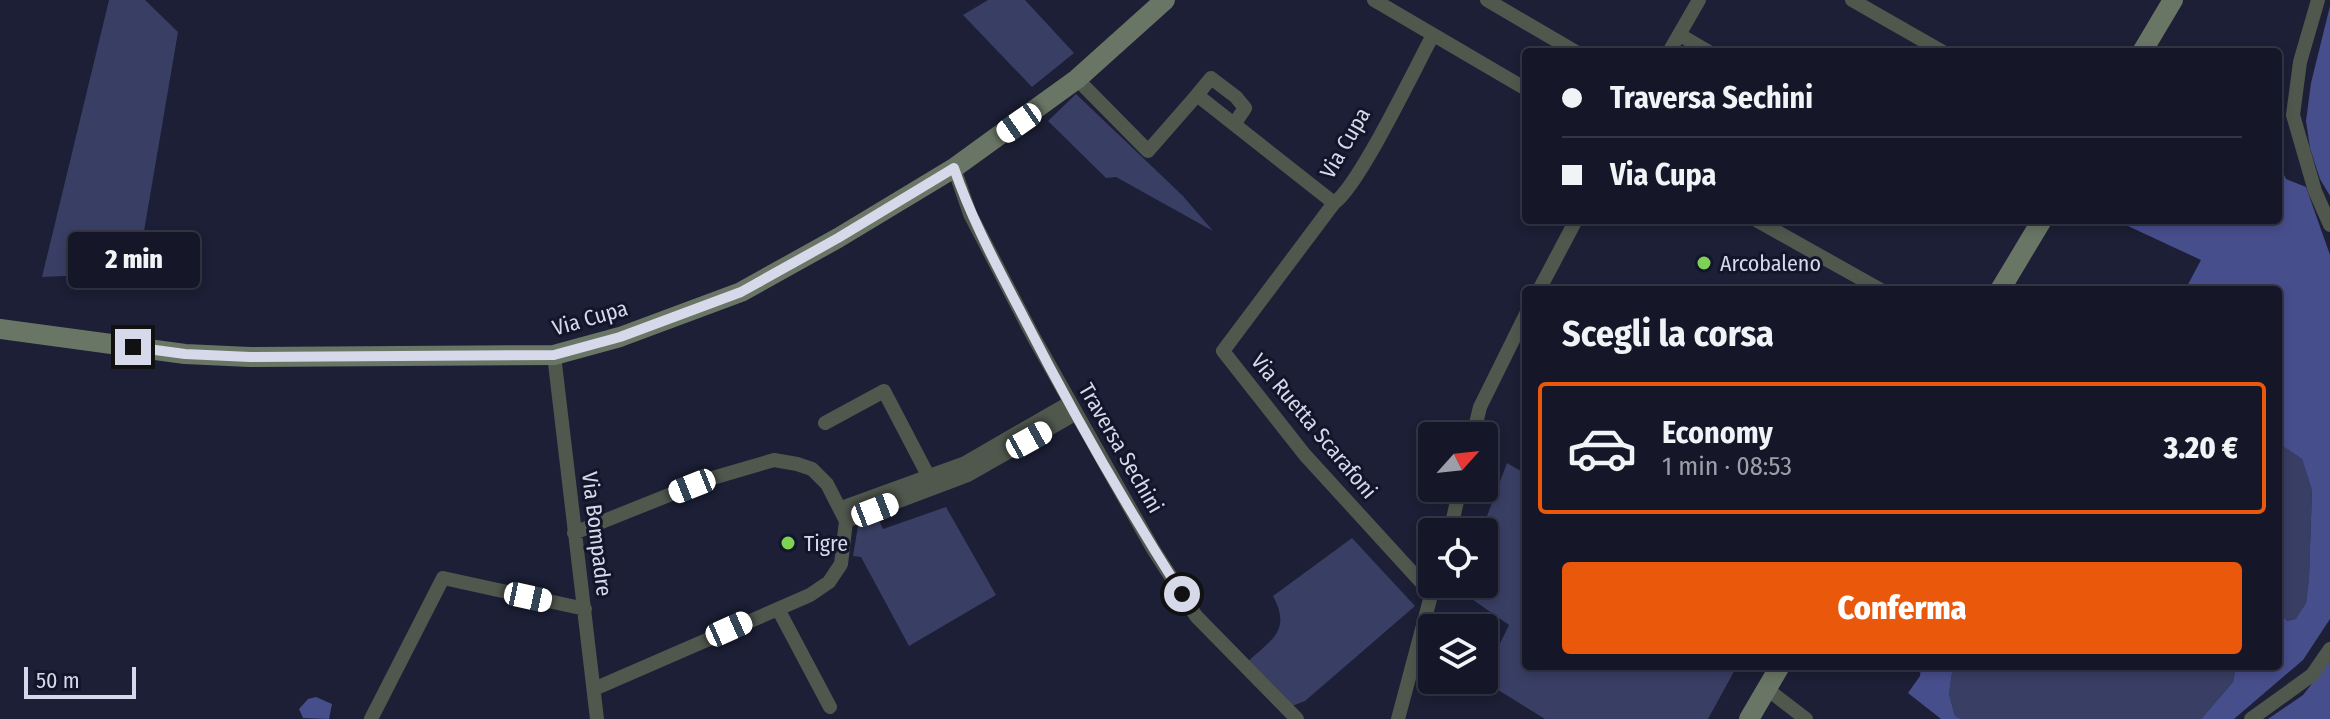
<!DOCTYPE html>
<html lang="it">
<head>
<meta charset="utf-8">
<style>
  body { margin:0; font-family:"Fira Sans Condensed",sans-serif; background:#1e2030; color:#f1f3f6; height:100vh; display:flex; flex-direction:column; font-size:30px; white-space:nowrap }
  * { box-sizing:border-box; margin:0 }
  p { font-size:26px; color:#9d9fa8 }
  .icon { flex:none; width:44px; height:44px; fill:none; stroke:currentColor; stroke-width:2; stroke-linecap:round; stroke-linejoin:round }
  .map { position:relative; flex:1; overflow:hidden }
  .drawer { position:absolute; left:1522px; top:286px; width:760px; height:384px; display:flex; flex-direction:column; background:#151728; border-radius:8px; box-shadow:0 4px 12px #0003,0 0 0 2px #343645 }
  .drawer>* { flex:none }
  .banner { position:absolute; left:1522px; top:48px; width:760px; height:176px; border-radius:8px; box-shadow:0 4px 12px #0003,0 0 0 2px #343645; display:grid; align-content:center; height:176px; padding:0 40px; background:#151728 }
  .needle { width:52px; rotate:63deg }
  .tools { position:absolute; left:1418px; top:422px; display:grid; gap:16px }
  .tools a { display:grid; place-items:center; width:80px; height:80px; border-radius:8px; background:#151728; box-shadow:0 4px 12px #0003,0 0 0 2px #343645; font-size:40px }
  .scale { position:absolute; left:24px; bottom:20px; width:112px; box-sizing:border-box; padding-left:8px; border:4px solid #d6d9e9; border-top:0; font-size:22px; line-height:28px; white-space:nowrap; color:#d6d9e9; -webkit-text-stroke:6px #13152b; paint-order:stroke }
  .end { position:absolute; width:36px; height:36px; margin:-18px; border:10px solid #d6d9e9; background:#111; box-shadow:0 0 0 4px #111 }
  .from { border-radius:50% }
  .bubble { position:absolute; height:56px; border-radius:8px; background:#151728; box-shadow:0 4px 12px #0003,0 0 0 2px #343645; font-size:26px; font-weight:800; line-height:56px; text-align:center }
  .car { position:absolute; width:24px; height:48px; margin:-24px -12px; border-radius:10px; box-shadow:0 0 6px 2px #0007; background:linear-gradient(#fff 24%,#345 0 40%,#fff 0 76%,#345 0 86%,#fff 0) }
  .banner b { display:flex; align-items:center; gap:28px; height:76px; font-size:30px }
  .banner b+b { border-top:2px solid #343645 }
  .banner i { width:20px; height:20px; background:#f1f3f6 }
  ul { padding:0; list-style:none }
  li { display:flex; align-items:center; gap:24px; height:132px; margin:0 16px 12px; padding:0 24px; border:4px solid transparent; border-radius:8px }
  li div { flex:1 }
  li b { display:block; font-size:30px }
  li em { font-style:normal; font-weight:800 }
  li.active { border-color:#ea580c }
  li>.icon { width:72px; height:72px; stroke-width:1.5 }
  h2 { padding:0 40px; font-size:36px; line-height:96px }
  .cta { display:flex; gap:16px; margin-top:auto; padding:16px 40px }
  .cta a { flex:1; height:92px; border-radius:8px; background:#ea580c; color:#fff; font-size:32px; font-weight:800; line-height:92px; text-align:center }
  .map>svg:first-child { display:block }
</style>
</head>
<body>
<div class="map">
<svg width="2330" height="719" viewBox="0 0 2330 719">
  <rect width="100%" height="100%" fill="#1c1f35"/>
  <path fill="#393e64" d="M 109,0 L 145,0 L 178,32 L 135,284 L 109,274 L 42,277 Z
    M 988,0 L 1025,0 L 1074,53 L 1032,87 L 963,15 Z
    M 1076,94 L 1183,196 L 1213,231 L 1116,177 L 1106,178 L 1048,121 Z
    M 2278,443 L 2302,459 L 2312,489 L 2309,578 L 2306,603 L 2297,619 L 2287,621 L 2278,609 Z
    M 1507,463 L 1526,474 L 1526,666 L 1737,666 L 1708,719 L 1545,719 L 1482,680 L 1509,625 L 1459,590 L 1461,584 L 1484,584 L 1484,532 L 1481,532 Z
    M 946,507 L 996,595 L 909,646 L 861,557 L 853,556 L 858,526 L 878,518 L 883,529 Z
    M 1352,538 L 1415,606 L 1305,701 L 1292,706 L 1245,664 C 1271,639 1292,632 1273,596 Z
    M 1953,666 L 2236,666 L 2233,682 L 2201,719 L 1961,719 L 1955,716 L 1949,694 Z"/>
  <path fill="#474e8c" d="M 2330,6 L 2330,196 L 2320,179 L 2310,148 L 2306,121 L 2311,83 Z
    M 2278,162 L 2286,179 L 2306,187 L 2330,255 L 2330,619 L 2303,660 L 2234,719 L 2201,719 L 2233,682 L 2236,666 L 2278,666 L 2278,609 L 2287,621 L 2296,619 L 2306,603 L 2309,578 L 2312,490 L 2302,459 L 2278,443 L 2278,290 L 2185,290 L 2201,260 L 2115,220 L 2278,220 Z
    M 2330,661 L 2330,719 L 2268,719 L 2303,695 Z
    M 1921,666 L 1953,666 L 1949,694 L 1955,716 L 1961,719 L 1941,719 L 1908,693 L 1920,676 Z
    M 316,697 L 332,704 L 329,719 L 303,718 L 299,709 L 308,699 Z"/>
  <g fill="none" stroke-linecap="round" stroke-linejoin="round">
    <path stroke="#50574d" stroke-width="14" d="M 1374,0 L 1526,89
      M 1487,0 L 1576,52
      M 1852,0 L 1943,52
      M 2318,0 L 2300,62 L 2293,115 L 2315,191 L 2330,225
      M 1680,35 L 1709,52
      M 1669,52 L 1699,0
      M 1077,79 L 1148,151 L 1197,95
      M 1235,123 L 1245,108 L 1236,97 L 1211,78 L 1197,95 L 1334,203
      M 954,168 L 970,214 L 1033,336 L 1153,549 L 1196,616 L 1297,719
      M 1756,220 L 1881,290
      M 1539,290 L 1576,220
      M 554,355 L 597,719
      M 825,423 L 884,391 L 932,483
      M 1473,436 L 1480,407 L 1526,314
      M 841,508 L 965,463 L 1069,403
      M 846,521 L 968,475 L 1075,414
      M 1450,532 L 1460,488
      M 574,533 L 709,479 L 774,460 L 797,464 L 812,469 L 827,484 L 846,521 L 841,564 L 829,582 L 810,595 L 594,689
      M 1432,594 L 1305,455 L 1223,351 L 1334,203 C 1359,186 1415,68 1433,35
      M 778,609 L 830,707
      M 1767,689 L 1806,719
      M 371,719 L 443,578 L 585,609
      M 1398,719 L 1433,588
      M 2251,719 L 2312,675 L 2330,649"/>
    <path stroke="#6a7665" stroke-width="20" d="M 2142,52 L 2173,0
      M 2000,290 L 2042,220
      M 0,329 L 185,354 L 250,357 L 554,355 L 620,337 L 741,292 L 838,238 L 954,168 L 1077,79 L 1165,0
      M 1749,719 L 1780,666"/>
  </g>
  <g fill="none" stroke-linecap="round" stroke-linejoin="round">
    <path stroke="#d6d9e9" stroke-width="10" d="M 133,347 L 185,354 L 250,357 L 554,355 L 620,337 L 741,292 L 838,238 L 954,168 C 972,221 998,268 1024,318 C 1072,412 1125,504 1182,594"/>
  </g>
  <g fill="#7dd154" stroke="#13152b" stroke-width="3">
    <circle cx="1704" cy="263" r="8"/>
    <circle cx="788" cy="543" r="8"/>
  </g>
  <g text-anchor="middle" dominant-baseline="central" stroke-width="6" stroke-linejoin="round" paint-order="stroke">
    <g font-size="22" fill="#d6d9e9" stroke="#13152b">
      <text transform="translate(1345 143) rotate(-60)">Via Cupa</text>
      <text transform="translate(590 318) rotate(-16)">Via Cupa</text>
      <text transform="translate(1314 426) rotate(50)">Via Ruetta Scarafoni</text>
      <text transform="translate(1121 448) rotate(60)">Traversa Sechini</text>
      <text transform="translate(597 534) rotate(83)">Via Bompadre</text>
    </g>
    <g font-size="22" fill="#d6d9e9" stroke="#13152b" text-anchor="start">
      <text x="1720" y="263">Arcobaleno</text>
      <text x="804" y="543">Tigre</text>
    </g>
  </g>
</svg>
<div class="tools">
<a><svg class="needle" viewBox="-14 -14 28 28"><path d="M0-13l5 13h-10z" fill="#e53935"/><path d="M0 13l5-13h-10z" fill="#9d9fa8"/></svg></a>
<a><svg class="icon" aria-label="locate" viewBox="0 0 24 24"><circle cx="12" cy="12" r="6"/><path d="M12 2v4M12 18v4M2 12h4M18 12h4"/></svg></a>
<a><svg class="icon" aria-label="layers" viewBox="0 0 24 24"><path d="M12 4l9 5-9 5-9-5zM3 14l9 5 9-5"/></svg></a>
</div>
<div class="scale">50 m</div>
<i class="end from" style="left:1182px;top:594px"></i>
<i class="end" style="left:133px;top:347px"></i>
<div class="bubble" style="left:68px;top:232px;width:132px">2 min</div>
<i class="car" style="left:1019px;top:123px;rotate:235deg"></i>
<i class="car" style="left:1029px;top:440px;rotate:61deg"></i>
<i class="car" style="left:692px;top:486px;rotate:248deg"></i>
<i class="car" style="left:875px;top:510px;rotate:69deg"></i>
<i class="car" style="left:528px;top:597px;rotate:102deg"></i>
<i class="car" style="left:729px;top:629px;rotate:66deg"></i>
<div class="banner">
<b><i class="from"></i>Traversa Sechini</b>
<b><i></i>Via Cupa</b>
</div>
<section class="drawer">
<h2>Scegli la corsa</h2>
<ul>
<li class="active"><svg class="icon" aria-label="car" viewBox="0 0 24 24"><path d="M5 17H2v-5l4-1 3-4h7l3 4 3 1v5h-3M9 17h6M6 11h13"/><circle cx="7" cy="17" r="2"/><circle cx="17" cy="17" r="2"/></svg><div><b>Economy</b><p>1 min · 08:53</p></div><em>3.20 €</em></li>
</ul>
<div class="cta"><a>Conferma</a></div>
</section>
</div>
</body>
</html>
